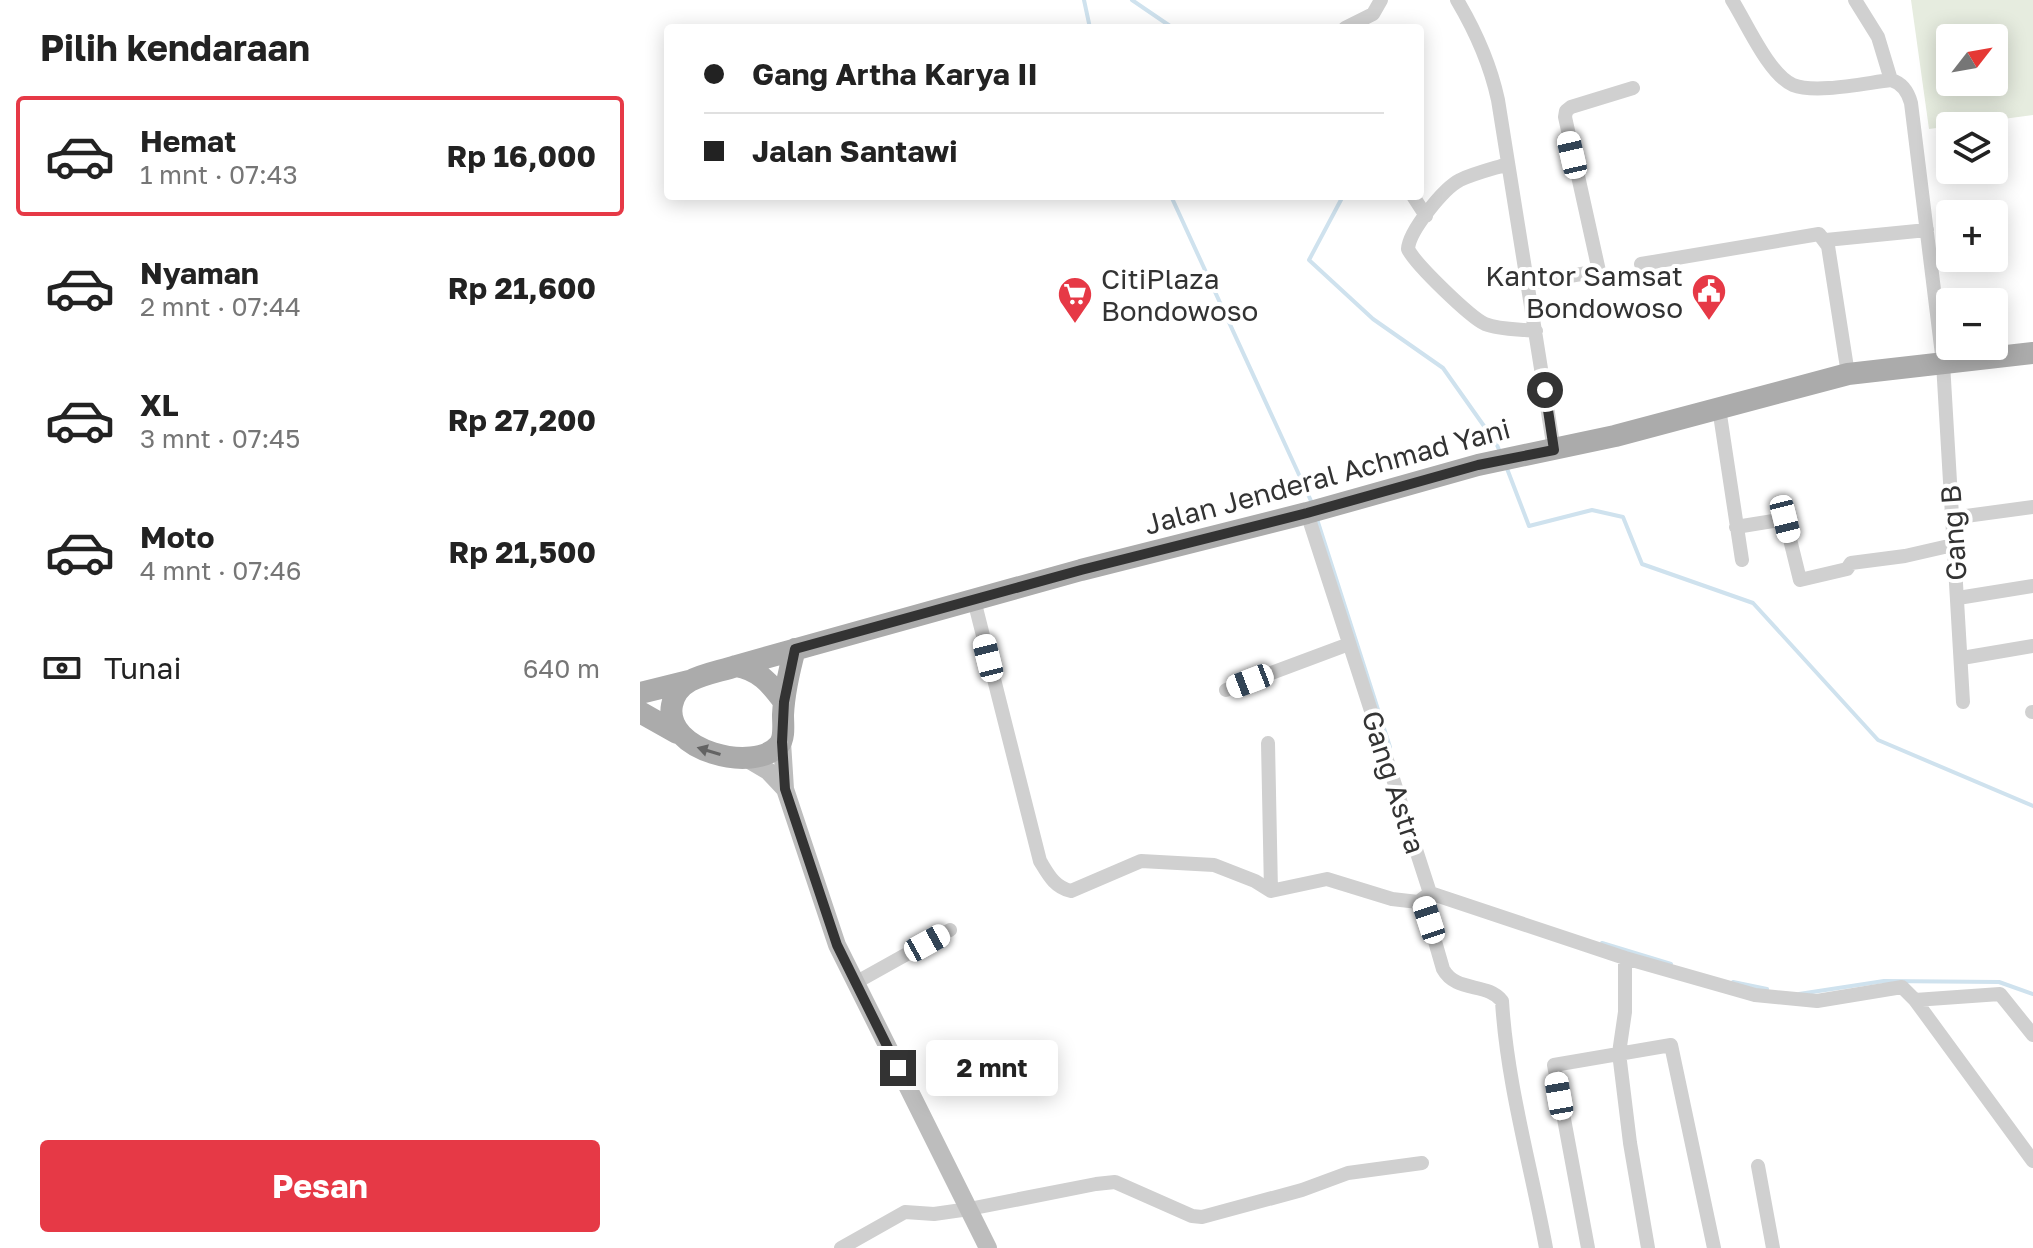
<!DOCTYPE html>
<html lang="id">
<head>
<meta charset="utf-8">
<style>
  body { margin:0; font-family:"Golos Text",sans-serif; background:#f6f6f6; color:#222; height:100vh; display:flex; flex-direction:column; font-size:30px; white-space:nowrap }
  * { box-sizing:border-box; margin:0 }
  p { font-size:26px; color:#767676 }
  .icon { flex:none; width:44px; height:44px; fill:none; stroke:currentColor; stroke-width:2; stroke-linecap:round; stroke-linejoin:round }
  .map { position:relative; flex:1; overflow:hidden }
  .side { display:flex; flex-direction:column; background:#fff; width:640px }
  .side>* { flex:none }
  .top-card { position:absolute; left:24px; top:24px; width:760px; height:176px; border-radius:8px; box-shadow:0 4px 20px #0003; display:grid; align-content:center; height:176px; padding:0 40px; background:#fff }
  .needle { width:52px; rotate:59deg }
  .fabs { position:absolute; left:1296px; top:24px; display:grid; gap:16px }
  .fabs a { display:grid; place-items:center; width:72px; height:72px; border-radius:8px; background:#fff; box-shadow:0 4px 20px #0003; font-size:40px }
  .end { position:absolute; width:36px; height:36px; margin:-18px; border:10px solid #333; background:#fff; box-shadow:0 0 0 4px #fff }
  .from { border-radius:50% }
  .bubble { position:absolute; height:56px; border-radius:8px; background:#fff; box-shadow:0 4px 20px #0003; font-size:26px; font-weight:700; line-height:56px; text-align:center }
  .car { position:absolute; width:24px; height:48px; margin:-24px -12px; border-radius:10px; box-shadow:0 0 6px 2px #0007; background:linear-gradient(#fff 24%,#345 0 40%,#fff 0 76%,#345 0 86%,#fff 0) }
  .top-card b { display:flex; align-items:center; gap:28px; height:76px; font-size:30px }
  .top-card b+b { border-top:2px solid #e0e0e0 }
  .top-card i { width:20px; height:20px; background:#222 }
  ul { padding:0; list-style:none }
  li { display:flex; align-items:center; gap:24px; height:120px; margin:0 16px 12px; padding:0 24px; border:4px solid transparent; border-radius:8px }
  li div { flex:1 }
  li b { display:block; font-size:30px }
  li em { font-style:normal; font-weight:700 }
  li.on { border-color:#e63946 }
  li>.icon { width:72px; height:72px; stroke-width:1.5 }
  h2 { padding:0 40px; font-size:36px; line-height:96px }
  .pay { display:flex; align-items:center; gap:20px; height:88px; padding:0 40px; font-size:30px }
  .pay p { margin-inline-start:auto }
  .primary-button { display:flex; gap:16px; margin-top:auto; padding:16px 40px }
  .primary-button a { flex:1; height:92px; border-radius:8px; background:#e63946; color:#fff; font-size:32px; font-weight:700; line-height:92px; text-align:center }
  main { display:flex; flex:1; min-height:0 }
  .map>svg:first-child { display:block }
</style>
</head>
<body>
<main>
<section class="side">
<h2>Pilih kendaraan</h2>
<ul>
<li class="on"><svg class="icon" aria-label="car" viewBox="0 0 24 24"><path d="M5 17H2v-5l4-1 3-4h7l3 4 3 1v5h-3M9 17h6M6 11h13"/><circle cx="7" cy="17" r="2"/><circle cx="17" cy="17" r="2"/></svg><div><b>Hemat</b><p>1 mnt · 07:43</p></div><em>Rp 16,000</em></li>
<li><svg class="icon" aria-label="car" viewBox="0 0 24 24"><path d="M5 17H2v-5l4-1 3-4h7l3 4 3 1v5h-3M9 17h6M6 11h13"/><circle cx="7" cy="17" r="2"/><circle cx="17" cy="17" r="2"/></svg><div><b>Nyaman</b><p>2 mnt · 07:44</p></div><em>Rp 21,600</em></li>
<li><svg class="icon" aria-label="car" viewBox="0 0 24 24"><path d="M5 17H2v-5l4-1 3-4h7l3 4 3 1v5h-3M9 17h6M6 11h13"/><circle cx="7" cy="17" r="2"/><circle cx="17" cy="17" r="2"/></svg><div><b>XL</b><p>3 mnt · 07:45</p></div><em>Rp 27,200</em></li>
<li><svg class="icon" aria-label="car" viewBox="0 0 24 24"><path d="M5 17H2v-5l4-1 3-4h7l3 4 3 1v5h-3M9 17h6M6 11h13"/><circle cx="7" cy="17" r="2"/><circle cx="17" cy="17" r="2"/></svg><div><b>Moto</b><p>4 mnt · 07:46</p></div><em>Rp 21,500</em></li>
</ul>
<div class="pay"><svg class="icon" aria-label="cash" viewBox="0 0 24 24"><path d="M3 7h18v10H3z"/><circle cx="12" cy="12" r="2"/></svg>Tunai<p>640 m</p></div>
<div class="primary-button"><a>Pesan</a></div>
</section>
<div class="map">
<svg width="1393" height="1248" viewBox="0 0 1393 1248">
  <rect width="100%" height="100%" fill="#fff"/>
  <path fill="#e6ecdf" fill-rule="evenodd" d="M 1271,0 L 1393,0 L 1393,115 L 1289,129 ZM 1310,38 L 1354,38 L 1354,82 L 1310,82 Z"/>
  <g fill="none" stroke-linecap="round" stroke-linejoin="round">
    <path stroke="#cfe2ee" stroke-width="4" d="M 444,0 L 450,28
      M 492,0 L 533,28
      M 531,196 L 672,503
      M 703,196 L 669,260 L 733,319 L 803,368 L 856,443 L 861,454
      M 866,466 L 889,526 L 952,510 L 983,517 L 1002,564 L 1113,603 L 1238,740 L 1393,806
      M 677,519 L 750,747
      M 962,943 L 1031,964
      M 1093,982 L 1127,989
      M 1159,994 L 1244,981 L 1359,982 L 1393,994"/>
    <path stroke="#d0d0d0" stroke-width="14" d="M 817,0 C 836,32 850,63 858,100 L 914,450
      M 1092,0 C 1106,22 1129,75 1153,85 C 1176,94 1225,83 1251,80 C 1262,83 1268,92 1271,103 L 1303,363 L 1323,702
      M 1215,0 L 1238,37 L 1251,80
      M 705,28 L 733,14 L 741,0
      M 868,164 C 852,169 835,173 820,180 C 804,188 769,231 768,249 C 775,264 830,317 845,324 C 860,330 880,329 896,331
      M 773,196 L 786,216
      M 1186,240 L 1287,230
      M 1001,264 L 1179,234 L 1188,246 L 1208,374
      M 888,283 L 959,271 L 925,117 L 926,111 L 931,107 L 993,88
      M 1079,408 L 1102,560
      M 1311,518 L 1393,507
      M 1096,527 L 1145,519 L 1160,580 L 1207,569 L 1211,563 L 1265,556 L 1313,545
      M 1318,598 L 1393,586
      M 334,600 L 400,861 C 408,874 414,887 431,891 L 501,861 L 574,865 L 615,881 L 631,891
      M 1322,658 L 1393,646
      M 586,690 L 709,644
      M 1392,712 L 1393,712
      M 628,743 L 631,891
      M 631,891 L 687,879 L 752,899 L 778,902 L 790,893 L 667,513
      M 790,893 L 985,958 L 985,1012 L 979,1053 L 990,1143 L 1008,1248
      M 783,900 L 803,969 C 816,993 847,982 862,1001 C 867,1084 891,1166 906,1248
      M 985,958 L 1115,995 L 1177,1001 L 1262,987 L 1275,1000
      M 215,983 L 310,930
      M 1393,1035 L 1360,994 L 1275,1000 L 1393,1161
      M 1118,1166 L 1133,1248
      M 201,1248 L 265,1212 L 294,1214 L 329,1209 L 456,1184 L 475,1182 L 552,1216 L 562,1217 L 662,1190 L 708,1173 L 782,1163
      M 948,1248 L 914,1065 L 1031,1045 L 1074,1248"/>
    <path stroke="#bdbdbd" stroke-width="18" d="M 142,742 L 145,789 L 197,945 L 348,1248
      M 106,758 L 128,771 L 145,789"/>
    <path stroke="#ababab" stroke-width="22" d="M 155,649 C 149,671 144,693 143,715 C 143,724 145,738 139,745 C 115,774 23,751 32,705 C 34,695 41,686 50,681 C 63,674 81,671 96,666 L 441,570 L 667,513 L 838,465 L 975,436 L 1208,374 L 1393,353
      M 96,666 C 119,670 130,683 144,702
      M 0,693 L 49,681
      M 0,712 L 37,733"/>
  </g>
  <defs><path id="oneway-solid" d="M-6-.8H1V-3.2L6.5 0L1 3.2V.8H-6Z" transform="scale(2)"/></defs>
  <use fill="#636363" href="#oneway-solid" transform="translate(69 751) rotate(-163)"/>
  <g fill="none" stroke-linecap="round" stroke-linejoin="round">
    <path stroke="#333" stroke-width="10" d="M 258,1068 L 197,945 L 145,789 L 142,742 L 144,702 L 155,649 L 441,570 L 667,513 L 838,465 L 914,450 L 905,390"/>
  </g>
  <defs>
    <g id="civic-pin" transform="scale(1.8)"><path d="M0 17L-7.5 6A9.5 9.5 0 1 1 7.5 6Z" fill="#e63946" stroke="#fff"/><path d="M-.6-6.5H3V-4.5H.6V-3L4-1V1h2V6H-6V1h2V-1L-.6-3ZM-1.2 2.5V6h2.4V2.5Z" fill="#fff"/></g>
    <g id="supermarket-pin" transform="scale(1.8)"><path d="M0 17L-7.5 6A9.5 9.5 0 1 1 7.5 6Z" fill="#e63946" stroke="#fff"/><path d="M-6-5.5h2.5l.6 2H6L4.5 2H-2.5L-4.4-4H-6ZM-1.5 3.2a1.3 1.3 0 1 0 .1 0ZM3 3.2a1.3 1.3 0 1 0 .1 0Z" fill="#fff"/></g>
  </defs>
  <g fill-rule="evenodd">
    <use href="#civic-pin" x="1069" y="291"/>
    <use href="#supermarket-pin" x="435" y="294"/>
  </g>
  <g text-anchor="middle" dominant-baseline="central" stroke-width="8" stroke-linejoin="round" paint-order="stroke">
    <g font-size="28" fill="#333" stroke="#fff" text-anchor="end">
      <text x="1043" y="275">Kantor Samsat<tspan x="1043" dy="32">Bondowoso</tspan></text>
      <text x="461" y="278" text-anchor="start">CitiPlaza<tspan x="461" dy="32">Bondowoso</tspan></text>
    </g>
    <g font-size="28" fill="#333" stroke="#fff">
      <text transform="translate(687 476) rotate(-15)">Jalan Jenderal Achmad Yani</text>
      <text transform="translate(1313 533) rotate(-94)">Gang B</text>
      <text transform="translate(754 782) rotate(72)">Gang Astra</text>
    </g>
  </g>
</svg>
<div class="fabs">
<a><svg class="needle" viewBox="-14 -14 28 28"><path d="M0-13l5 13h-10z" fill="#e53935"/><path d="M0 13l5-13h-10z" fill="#767676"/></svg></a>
<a><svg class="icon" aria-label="layers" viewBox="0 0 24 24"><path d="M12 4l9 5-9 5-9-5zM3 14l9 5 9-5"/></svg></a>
<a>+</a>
<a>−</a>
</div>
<i class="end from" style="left:905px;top:390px"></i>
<i class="end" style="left:258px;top:1068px"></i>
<div class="bubble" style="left:286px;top:1040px;width:132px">2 mnt</div>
<i class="car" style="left:932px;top:155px;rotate:347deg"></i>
<i class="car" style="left:1145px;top:519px;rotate:166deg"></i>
<i class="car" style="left:348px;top:658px;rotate:346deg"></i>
<i class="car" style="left:610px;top:681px;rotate:249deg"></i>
<i class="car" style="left:789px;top:920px;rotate:342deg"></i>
<i class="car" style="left:287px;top:943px;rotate:61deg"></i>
<i class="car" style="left:919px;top:1096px;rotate:350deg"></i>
<div class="top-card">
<b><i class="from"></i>Gang Artha Karya II</b>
<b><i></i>Jalan Santawi</b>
</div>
</div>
</main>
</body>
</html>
